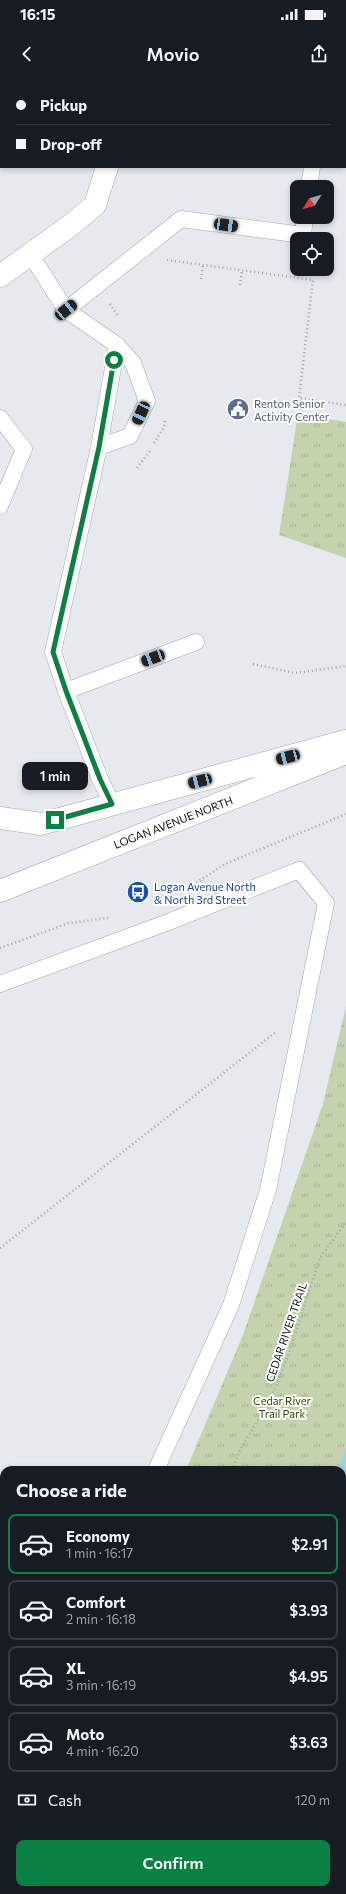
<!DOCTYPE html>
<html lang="en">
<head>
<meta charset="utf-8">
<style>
  body { margin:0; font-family:Commissioner,sans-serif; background:#242831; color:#f1f3f6; height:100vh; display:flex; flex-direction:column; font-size:15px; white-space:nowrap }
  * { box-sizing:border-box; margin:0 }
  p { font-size:13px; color:#9ea1a6 }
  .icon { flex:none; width:22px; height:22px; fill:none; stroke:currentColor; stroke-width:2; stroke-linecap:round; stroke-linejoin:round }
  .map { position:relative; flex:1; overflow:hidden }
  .panel { position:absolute; left:0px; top:1386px; width:346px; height:428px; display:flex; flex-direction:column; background:#171b24; border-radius:12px 12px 0 0; box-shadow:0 2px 6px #0003 }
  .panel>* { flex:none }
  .top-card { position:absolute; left:0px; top:0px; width:346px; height:88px; box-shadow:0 2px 6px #0003; display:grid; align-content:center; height:88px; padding:0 16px; background:#171b24 }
  .needle { width:26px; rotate:233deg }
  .controls { position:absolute; left:290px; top:100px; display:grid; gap:8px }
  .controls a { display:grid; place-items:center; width:44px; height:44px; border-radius:8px; background:#171b24; box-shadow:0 2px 6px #0003; font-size:20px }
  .end { position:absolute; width:18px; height:18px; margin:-9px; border:5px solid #0b8043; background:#fff; box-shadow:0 0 0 2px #fff }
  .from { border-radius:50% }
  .bubble { position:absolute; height:28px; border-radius:8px; background:#171b24; box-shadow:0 2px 6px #0003; font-size:13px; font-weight:600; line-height:28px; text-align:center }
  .car { position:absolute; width:12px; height:24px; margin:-12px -6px; border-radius:5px; box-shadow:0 0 3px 1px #0007; background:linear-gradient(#222 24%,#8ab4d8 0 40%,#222 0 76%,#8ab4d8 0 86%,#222 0) }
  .top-card b { display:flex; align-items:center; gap:14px; height:38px; font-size:15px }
  .top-card b+b { border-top:1px solid #363941 }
  .top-card i { width:10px; height:10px; background:#f1f3f6 }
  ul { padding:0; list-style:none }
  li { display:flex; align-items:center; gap:12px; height:60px; margin:0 8px 6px; padding:0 8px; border:2px solid #363941; border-radius:8px }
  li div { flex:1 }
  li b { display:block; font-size:15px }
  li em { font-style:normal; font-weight:600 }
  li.current { border-color:#0b8043 }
  li>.icon { width:36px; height:36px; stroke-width:1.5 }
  h2 { padding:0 16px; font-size:18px; line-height:48px }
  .pay { display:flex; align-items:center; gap:10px; height:44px; padding:0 16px; font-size:15px }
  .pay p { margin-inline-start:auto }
  .action { display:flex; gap:8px; margin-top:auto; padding:8px 16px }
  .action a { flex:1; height:46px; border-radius:8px; background:#0b8043; color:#fff; font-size:16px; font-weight:600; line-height:46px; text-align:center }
  .status { display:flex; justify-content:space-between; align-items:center; height:28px; padding:0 20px; background:#171b24; direction:ltr }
  .status svg { height:11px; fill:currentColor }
  header { display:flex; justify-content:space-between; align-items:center; height:52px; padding:0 16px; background:#171b24; font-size:18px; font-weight:600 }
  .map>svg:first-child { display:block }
</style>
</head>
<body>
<div class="status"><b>16:15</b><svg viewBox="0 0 49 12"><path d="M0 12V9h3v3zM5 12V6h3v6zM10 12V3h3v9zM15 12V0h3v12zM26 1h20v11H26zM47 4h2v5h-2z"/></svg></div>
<header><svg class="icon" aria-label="back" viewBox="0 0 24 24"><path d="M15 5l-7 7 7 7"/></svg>Movio<svg class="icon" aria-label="share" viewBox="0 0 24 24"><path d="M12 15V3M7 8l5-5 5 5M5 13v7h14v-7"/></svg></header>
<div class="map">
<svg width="346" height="1814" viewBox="0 0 346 1814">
  <defs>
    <pattern id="park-tufts" width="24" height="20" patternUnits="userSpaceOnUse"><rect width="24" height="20" fill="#c4d2ad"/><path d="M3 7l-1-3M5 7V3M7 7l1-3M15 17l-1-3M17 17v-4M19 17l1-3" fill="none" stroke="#a7b394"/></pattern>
  </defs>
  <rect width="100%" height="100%" fill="#e6e9ed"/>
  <path fill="url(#park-tufts)" d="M 298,334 L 346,342 L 346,478 L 279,455 Z
    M 346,926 L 346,1366 L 337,1390 L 186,1390 L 243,1255 L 323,1024 Z
    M 4,1720 L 4,1810 L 90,1810 L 86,1814 L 0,1814 L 0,1726 Z"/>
  <path fill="#9ad5d7" d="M 346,1366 L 346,1652 L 342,1659 L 342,1390 L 337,1390 Z
    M 90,1810 L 254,1810 L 251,1814 L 86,1814 Z"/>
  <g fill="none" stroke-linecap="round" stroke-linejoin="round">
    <g stroke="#a5a8ac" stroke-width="17">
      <path id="lane" d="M 309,107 L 312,87
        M 30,174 L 66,230 L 117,265 L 133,283 L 147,321 L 130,356 L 99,367 L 53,572 L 66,611 L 100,699 L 112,724
        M 66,230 L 181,139 L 303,155 L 305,137
        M 0,338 L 24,369 L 0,426
        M 99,367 L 117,265
        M 66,611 L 196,562
        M 0,904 L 166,843 L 299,790 L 326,823 L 268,1110 L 231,1225 L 156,1390
        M 0,1428 L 4,1433
        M 0,1645 L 4,1641
        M 342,1789 L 346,1781
        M 330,1814 L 332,1810"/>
    </g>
    <g stroke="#a5a8ac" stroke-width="23">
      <path id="street" d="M 122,1 L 122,0
        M 0,196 L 71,145 L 95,125 L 107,87"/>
    </g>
    <g stroke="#a5a8ac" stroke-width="23">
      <path id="secondary" d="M 0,738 L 41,744 L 345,661
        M 0,811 L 346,673"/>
    </g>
    <path stroke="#a5a8ab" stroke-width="2.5" stroke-dasharray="1 3" stroke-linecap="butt" d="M 167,180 L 313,200 L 299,318 L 346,325
      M 201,199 L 203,184
      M 240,205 L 242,190
      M 110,224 L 118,236
      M 154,363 L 164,347 L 165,341
      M 137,388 L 150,371
      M 253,584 L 295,593 L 346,586
      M 193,805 L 225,784 L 346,734
      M 0,868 L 69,843 L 108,838
      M 0,1168 L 276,952
      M 232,1390 L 241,1368 L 270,1321 L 289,1273 L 320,1178 L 346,1142
      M 1,1814 L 4,1809"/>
    <use href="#lane" stroke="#fff" stroke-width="16"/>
    <use href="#street" stroke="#fff" stroke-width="22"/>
    <use href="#secondary" stroke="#fff" stroke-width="22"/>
  </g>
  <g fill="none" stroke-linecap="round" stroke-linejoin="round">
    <path stroke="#0b8043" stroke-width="5" d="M 55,740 L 112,724 L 100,699 L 66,611 L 53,572 L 99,367 L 114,280"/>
  </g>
  <defs>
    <g id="civic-disc" transform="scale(1.15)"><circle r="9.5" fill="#5c6f8a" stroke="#fff"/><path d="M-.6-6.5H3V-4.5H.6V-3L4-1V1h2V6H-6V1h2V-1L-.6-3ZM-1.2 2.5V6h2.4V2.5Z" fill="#fff"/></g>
    <g id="bus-disc" transform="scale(1.15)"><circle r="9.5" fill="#1a4fb4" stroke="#fff"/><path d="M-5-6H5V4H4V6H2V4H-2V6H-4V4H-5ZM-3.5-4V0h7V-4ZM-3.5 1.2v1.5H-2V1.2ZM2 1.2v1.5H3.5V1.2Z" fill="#fff"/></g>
  </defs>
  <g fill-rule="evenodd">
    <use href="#civic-disc" x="238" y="329"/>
    <use href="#bus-disc" x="138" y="812"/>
  </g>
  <g text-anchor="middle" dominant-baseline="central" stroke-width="4" stroke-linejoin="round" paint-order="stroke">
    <g font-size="11" fill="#4e5e75" stroke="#fff" text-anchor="start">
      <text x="254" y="323">Renton Senior<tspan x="254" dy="13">Activity Center</tspan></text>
    </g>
    <g font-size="11" fill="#111213" stroke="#fff">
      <text transform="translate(173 742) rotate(-21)">LOGAN AVENUE NORTH</text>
      <text transform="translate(286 1252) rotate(-71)">CEDAR RIVER TRAIL</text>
    </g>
    <g font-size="11" fill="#164399" stroke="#fff" text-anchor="start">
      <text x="154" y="806">Logan Avenue North<tspan x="154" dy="13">&amp; North 3rd Street</tspan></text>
    </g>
    <g font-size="11" fill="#354600" stroke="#fff">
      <text x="282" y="1320">Cedar River<tspan x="282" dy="13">Trail Park</tspan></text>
    </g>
  </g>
</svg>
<div class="controls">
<a><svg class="needle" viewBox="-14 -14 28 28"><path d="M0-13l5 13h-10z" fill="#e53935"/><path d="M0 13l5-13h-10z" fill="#9ea1a6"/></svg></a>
<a><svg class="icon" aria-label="locate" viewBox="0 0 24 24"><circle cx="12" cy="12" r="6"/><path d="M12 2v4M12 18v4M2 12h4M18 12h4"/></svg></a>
</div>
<i class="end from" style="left:114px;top:280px"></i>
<i class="end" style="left:55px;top:740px"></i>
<div class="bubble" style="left:22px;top:682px;width:66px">1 min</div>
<i class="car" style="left:226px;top:145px;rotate:98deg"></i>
<i class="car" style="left:66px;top:230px;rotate:51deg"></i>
<i class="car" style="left:141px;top:333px;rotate:205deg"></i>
<i class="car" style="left:153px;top:578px;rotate:249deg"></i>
<i class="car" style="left:288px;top:677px;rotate:255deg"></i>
<i class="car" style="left:200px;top:701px;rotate:255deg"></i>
<div class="top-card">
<b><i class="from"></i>Pickup</b>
<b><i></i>Drop-off</b>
</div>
<section class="panel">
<h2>Choose a ride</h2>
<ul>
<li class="current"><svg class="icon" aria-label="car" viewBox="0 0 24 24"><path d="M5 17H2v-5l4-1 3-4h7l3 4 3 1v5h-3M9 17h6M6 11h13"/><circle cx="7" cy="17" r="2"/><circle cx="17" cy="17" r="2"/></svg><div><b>Economy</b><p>1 min · 16:17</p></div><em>$2.91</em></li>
<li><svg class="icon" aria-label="car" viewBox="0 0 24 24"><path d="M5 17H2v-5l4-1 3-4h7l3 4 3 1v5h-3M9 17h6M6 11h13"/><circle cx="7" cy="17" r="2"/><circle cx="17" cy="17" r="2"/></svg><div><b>Comfort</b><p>2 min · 16:18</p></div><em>$3.93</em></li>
<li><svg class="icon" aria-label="car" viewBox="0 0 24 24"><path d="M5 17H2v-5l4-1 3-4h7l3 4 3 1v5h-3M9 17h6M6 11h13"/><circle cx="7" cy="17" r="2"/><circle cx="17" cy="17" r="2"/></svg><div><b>XL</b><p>3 min · 16:19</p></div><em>$4.95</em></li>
<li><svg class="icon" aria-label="car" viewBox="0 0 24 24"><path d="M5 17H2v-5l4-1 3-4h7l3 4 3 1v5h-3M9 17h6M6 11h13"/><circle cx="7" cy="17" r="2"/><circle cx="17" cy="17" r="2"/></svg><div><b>Moto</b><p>4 min · 16:20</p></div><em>$3.63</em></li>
</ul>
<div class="pay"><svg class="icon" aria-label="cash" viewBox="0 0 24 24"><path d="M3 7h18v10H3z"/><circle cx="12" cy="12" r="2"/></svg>Cash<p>120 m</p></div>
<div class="action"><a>Confirm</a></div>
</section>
</div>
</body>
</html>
